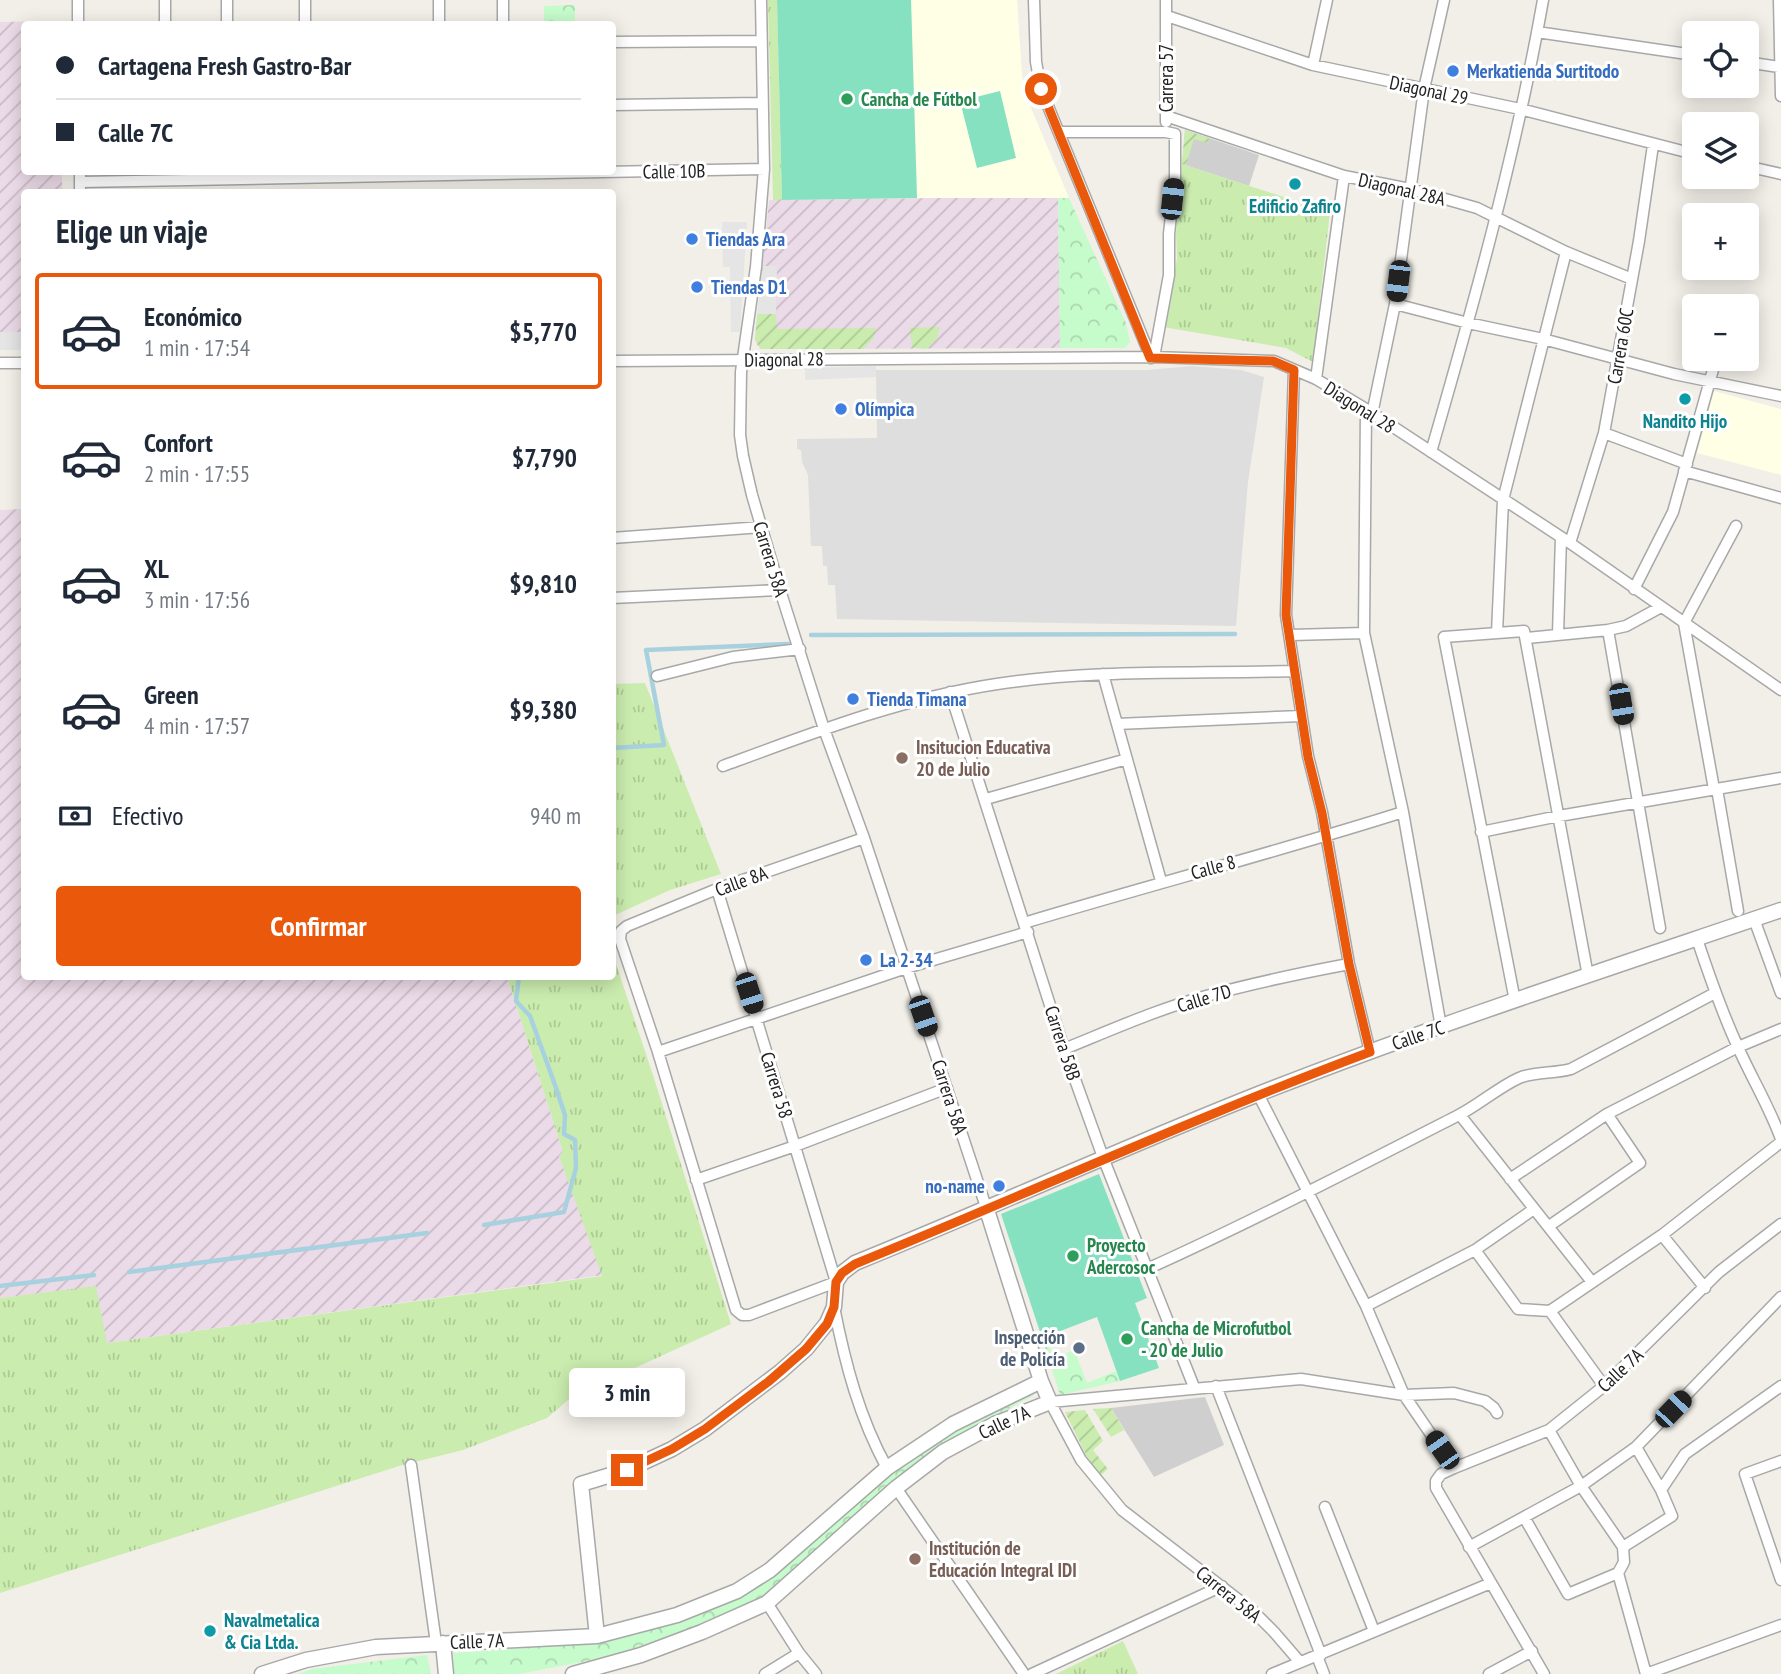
<!DOCTYPE html>
<html lang="es">
<head>
<meta charset="utf-8">
<style>
  body { margin:0; font-family:"PT Sans Narrow",sans-serif; background:#f2f2f3; color:#1f2937; height:100vh; display:flex; flex-direction:column; font-size:26px; white-space:nowrap }
  * { box-sizing:border-box; margin:0 }
  p { font-size:23px; color:#747a83 }
  .icon { flex:none; width:38px; height:38px; fill:none; stroke:currentColor; stroke-width:2; stroke-linecap:round; stroke-linejoin:round }
  .map { position:relative; flex:1; overflow:hidden }
  .drawer { position:absolute; left:21px; top:189px; width:595px; height:791px; display:flex; flex-direction:column; background:#fff; border-radius:7px; box-shadow:0 4px 18px #0003 }
  .drawer>* { flex:none }
  .top-card { position:absolute; left:21px; top:21px; width:595px; height:154px; border-radius:7px; box-shadow:0 4px 18px #0003; display:grid; align-content:center; height:154px; padding:0 35px; background:#fff }
  .fabs { position:absolute; left:1682px; top:21px; display:grid; gap:14px }
  .fabs a { display:grid; place-items:center; width:77px; height:77px; border-radius:7px; background:#fff; box-shadow:0 4px 18px #0003; font-size:35px }
  .end { position:absolute; width:32px; height:32px; margin:-16px; border:9px solid #ea580c; background:#fff; box-shadow:0 0 0 4px #fff }
  .from { border-radius:50% }
  .bubble { position:absolute; height:49px; border-radius:7px; background:#fff; box-shadow:0 4px 18px #0003; font-size:23px; font-weight:700; line-height:49px; text-align:center }
  .car { position:absolute; width:21px; height:42px; margin:-21px -10px; border-radius:9px; box-shadow:0 0 5px 2px #0007; background:linear-gradient(#222 24%,#8ab4d8 0 40%,#222 0 76%,#8ab4d8 0 86%,#222 0) }
  .top-card b { display:flex; align-items:center; gap:24px; height:66px; font-size:26px }
  .top-card b+b { border-top:2px solid #e0e1e3 }
  .top-card i { width:18px; height:18px; background:#1f2937 }
  ul { padding:0; list-style:none }
  li { display:flex; align-items:center; gap:21px; height:116px; margin:0 14px 10px; padding:0 21px; border:4px solid transparent; border-radius:7px }
  li div { flex:1 }
  li b { display:block; font-size:26px }
  li em { font-style:normal; font-weight:700 }
  li.on { border-color:#ea580c }
  li>.icon { width:63px; height:63px; stroke-width:1.5 }
  h2 { padding:0 35px; font-size:32px; line-height:84px }
  .pay { display:flex; align-items:center; gap:18px; height:77px; padding:0 35px; font-size:26px }
  .pay p { margin-inline-start:auto }
  .button { display:flex; gap:14px; margin-top:auto; padding:14px 35px }
  .button a { flex:1; height:80px; border-radius:7px; background:#ea580c; color:#fff; font-size:28px; font-weight:700; line-height:80px; text-align:center }
  .map>svg:first-child { display:block }
</style>
</head>
<body>
<div class="map">
<svg width="1781" height="1674" viewBox="0 0 1781 1674">
  <defs>
    <pattern id="industrial-furrows" width="10" height="10" patternUnits="userSpaceOnUse" patternTransform="scale(1.75)"><rect width="10" height="10" fill="#ebdae7"/><path d="M-1 1l2-2M0 10L10 0M9 11l2-2" fill="none" stroke="#c9bbc6"/></pattern>
    <pattern id="grass-tufts" width="24" height="20" patternUnits="userSpaceOnUse" patternTransform="scale(1.75)"><rect width="24" height="20" fill="#caecae"/><path d="M3 7l-1-3M5 7V3M7 7l1-3M15 17l-1-3M17 17v-4M19 17l1-3" fill="none" stroke="#adca95"/></pattern>
    <pattern id="park-crowns" width="20" height="18" patternUnits="userSpaceOnUse" patternTransform="scale(1.75)"><rect width="20" height="18" fill="#c6fbcc"/><path d="M2 6a3 3 0 1 1 6 0M12 15a3 3 0 1 1 6 0" fill="none" stroke="#aad7af"/></pattern>
    <pattern id="garden-furrows" width="10" height="10" patternUnits="userSpaceOnUse" patternTransform="scale(1.75)"><rect width="10" height="10" fill="#caecae"/><path d="M-1 1l2-2M0 10L10 0M9 11l2-2" fill="none" stroke="#adca95"/></pattern>
  </defs>
  <rect width="100%" height="100%" fill="#f2efe8"/>
  <path fill="#dfdede" d="M 1192,366 L 1241,370 L 1264,377 L 1248,482 L 1236,626 L 837,619 L 835,585 L 828,585 L 827,566 L 823,566 L 822,546 L 811,546 L 808,475 L 802,462 L 801,450 L 797,449 L 797,439 L 877,438 L 876,370 L 1147,370 Z"/>
  <path fill="url(#industrial-furrows)" d="M 61,21 L 61,24 L 24,24 L 24,172 L 62,172 L 62,192 L 24,192 L 24,350 L 0,350 L 0,22 Z
    M 939,198 L 1058,198 L 1060,348 L 761,349 L 758,346 L 755,340 L 769,200 Z
    M 24,509 L 24,976 L 507,977 L 563,1152 L 559,1156 L 603,1275 L 106,1343 L 96,1287 L 0,1298 L 0,510 Z"/>
  <path fill="#feffe4" d="M 911,0 L 1017,0 L 1023,89 L 1069,198 L 917,198 Z
    M 1714,391 L 1781,409 L 1781,475 L 1697,453 Z"/>
  <path fill="#cfcfcf" d="M 1185,130 L 1259,155 L 1249,186 L 1182,164 Z
    M 1205,1397 L 1224,1445 L 1154,1477 L 1111,1408 Z"/>
  <path fill="url(#grass-tufts)" d="M 768,0 L 777,0 L 782,200 L 773,200 Z
    M 1182,164 L 1330,212 L 1313,362 L 1286,348 L 1163,327 L 1177,259 L 1176,233 Z
    M 645,683 L 721,874 L 670,890 L 613,916 L 613,684 Z
    M 613,955 L 653,1075 L 731,1324 L 637,1367 L 582,1388 L 547,1418 L 463,1450 L 399,1466 L 0,1593 L 0,1298 L 96,1286 L 107,1343 L 602,1276 L 559,1156 L 563,1152 L 507,977 L 612,976 Z
    M 1123,1641 L 1138,1674 L 1056,1674 Z"/>
  <path fill="url(#park-crowns)" d="M 575,5 L 575,24 L 544,24 L 544,6 Z
    M 1058,198 L 1069,198 L 1126,323 L 1130,342 L 1125,348 L 1060,348 Z
    M 1049,1336 L 1052,1345 L 1049,1346 L 1054,1359 L 1074,1350 L 1087,1383 L 1116,1371 L 1120,1381 L 1060,1395 L 1042,1338 Z
    M 1031,1390 L 1034,1395 L 971,1429 L 900,1475 L 761,1597 L 684,1632 L 603,1658 L 519,1674 L 454,1674 L 453,1653 L 599,1643 L 680,1620 L 754,1586 L 895,1468 L 933,1443 Z
    M 427,1655 L 431,1674 L 298,1674 L 312,1669 Z"/>
  <path fill="url(#garden-furrows)" d="M 1185,130 L 1210,139 L 1208,143 L 1194,139 L 1186,165 L 1182,164 Z
    M 757,314 L 776,314 L 777,329 L 876,328 L 873,339 L 863,349 L 761,349 L 755,340 Z
    M 940,327 L 937,339 L 926,349 L 912,347 L 910,328 Z
    M 1111,1408 L 1124,1430 L 1111,1437 L 1093,1409 Z
    M 1085,1410 L 1103,1441 L 1093,1450 L 1108,1469 L 1100,1476 L 1088,1459 L 1065,1412 Z"/>
  <path fill="#86e1c1" d="M 777,0 L 911,0 L 917,198 L 782,200 Z
    M 1000,91 L 1016,158 L 977,168 L 960,101 Z
    M 1099,1174 L 1147,1298 L 1135,1303 L 1159,1368 L 1120,1381 L 1097,1317 L 1042,1338 L 1001,1214 Z"/>
  <path fill="#e5e5e5" d="M 722,222 L 747,222 L 740,332 L 731,332 L 730,267 L 723,267 Z
    M 763,266 L 777,266 L 776,314 L 757,314 Z
    M 0,332 L 24,332 L 24,350 L 0,350 Z
    M 876,366 L 876,377 L 805,380 L 805,368 Z"/>
  <g fill="none" stroke-linecap="round" stroke-linejoin="round">
    <path stroke="#a8d1df" stroke-width="4.5" d="M 811,635 L 1235,634
      M 612,748 L 664,745 L 646,650 L 788,644
      M 484,1225 L 564,1212 L 576,1168 L 575,1140 L 564,1134 L 565,1115 L 555,1085 L 530,1016 L 516,1001 L 519,976
      M 129,1272 L 427,1233
      M 0,1286 L 94,1275"/>
    <g stroke="#a8a8a8" stroke-width="13">
      <path id="minor" d="M 78,0 L 78,24
        M 439,0 L 439,24
        M 503,0 L 503,24
        M 761,0 L 764,169 L 756,267 L 741,372 L 740,435 L 743,456 L 752,495 L 780,590 L 824,729 L 864,838 L 987,1210
        M 1034,0 L 1036,62 L 1041,89 L 1151,358
        M 1779,0 L 1781,96
        M 1167,16 L 1313,65 L 1520,109 L 1694,154
        M 165,24 L 165,0
        M 227,24 L 227,0
        M 305,24 L 305,0
        M 1537,32 L 1694,55
        M 612,42 L 761,41
        M 1746,62 L 1779,67
        M 1313,65 L 1327,0
        M 612,105 L 762,103
        M 1166,116 L 1344,176 L 1410,189 L 1477,208 L 1566,252 L 1632,279
        M 1166,122 L 1166,0
        M 1059,132 L 1166,132 L 1175,134 L 1175,178 L 1169,234 L 1169,275 L 1154,357
        M 1746,166 L 1781,174
        M 80,172 L 80,192
        M 80,182 L 764,169
        M 1395,304 L 1468,323 L 1543,339 L 1674,374 L 1781,396
        M 612,361 L 1154,357 L 1274,361 L 1316,379 L 1366,409 L 1570,543 L 1781,690
        M 0,363 L 24,363
        M 1294,370 L 1286,615 L 1308,756 L 1322,812 L 1349,964 L 1370,1052
        M 1316,379 L 1344,176
        M 1366,409 L 1364,633 L 1403,812 L 1441,1027
        M 1372,414 L 1395,304 L 1424,89 L 1444,0
        M 1604,433 L 1687,464
        M 1431,452 C 1474,303 1516,153 1543,0
        M 1684,471 L 1781,498
        M 612,538 L 762,527
        M 1570,543 L 1604,433 L 1639,241 L 1653,145
        M 1634,589 L 1673,512 L 1716,359
        M 612,598 L 780,590
        M 1608,630 L 1660,928
        M 1497,633 L 1503,500 L 1566,252
        M 1558,634 L 1561,537
        M 1291,635 L 1364,633
        M 1527,638 L 1608,630 L 1626,626 L 1661,607
        M 1103,674 L 1161,881
        M 657,676 L 733,657 L 800,649
        M 950,692 L 1064,1049 L 1104,1160 L 1194,1387
        M 1117,724 L 1301,716
        M 723,766 C 812,733 903,698 997,684 C 1095,669 1196,674 1294,671
        M 1714,789 L 1684,623 L 1736,526
        M 1717,789 L 1738,911
        M 986,799 L 1127,759
        M 1481,832 L 1559,816 L 1781,778
        M 717,889 L 836,1282 L 749,1315 L 742,1315 L 736,1310 L 658,1052 L 620,939 L 621,931 L 627,926 L 717,889 L 864,838
        M 1754,919 L 1781,993
        M 1024,923 C 1150,885 1277,852 1403,812
        M 1697,939 C 1709,975 1721,1010 1737,1045 C 1751,1077 1769,1106 1781,1139
        M 1515,1001 L 1444,637 L 1524,631 L 1588,976
        M 1064,1049 C 1111,1030 1158,1009 1206,996 C 1254,983 1301,973 1349,964
        M 658,1052 L 906,968 L 1028,932
        M 1258,1094 L 1366,1306 L 1404,1395 L 1454,1468
        M 1460,1115 L 1592,1282
        M 1510,1179 L 1607,1114 L 1738,1047 L 1781,1029
        M 696,1180 L 795,1146 L 947,1088
        M 1549,1226 L 1640,1163 L 1607,1114
        M 1662,1235 L 1705,1288
        M 1475,1250 L 1518,1309 L 1550,1311 L 1662,1235 L 1781,1142
        M 1147,1269 C 1251,1222 1353,1169 1455,1117 C 1478,1106 1497,1088 1519,1078 C 1536,1071 1554,1074 1571,1069 L 1715,993
        M 1366,1306 L 1475,1250 L 1534,1209
        M 834,1307 C 845,1363 859,1417 887,1468
        M 1550,1311 L 1604,1386
        M 1216,1386 L 1321,1655
        M 1549,1430 L 1581,1486 L 1623,1547 L 1624,1562 L 1618,1573 L 1646,1674
        M 1781,1461 L 1745,1474 L 1781,1580
        M 411,1465 L 436,1643
        M 896,1488 L 1024,1674
        M 1661,1490 L 1685,1454 L 1781,1386
        M 1325,1507 L 1374,1631
        M 1524,1517 L 1568,1594 L 1618,1573
        M 1469,1547 L 1581,1486 L 1636,1447 L 1781,1297
        M 1623,1547 L 1672,1516 L 1661,1490 L 1636,1447
        M 767,1603 L 799,1653 L 816,1674
        M 1317,1656 L 1324,1674
        M 1299,1661 L 1274,1632 L 1253,1611 L 1122,1510 L 1081,1460 L 1050,1402 L 1301,1379 L 1404,1395 L 1454,1393 L 1485,1401 L 1494,1408 L 1497,1413
        M 765,1674 L 799,1653
        M 1032,1674 L 1222,1586
        M 1272,1674 L 1491,1583
        M 1489,1674 L 1532,1651
        M 1544,1674 L 1436,1488 L 1436,1481 L 1441,1474 L 1454,1468 L 1549,1430 L 1604,1386 L 1719,1272 L 1781,1224
        M 1646,1674 L 1781,1625"/>
    </g>
    <g stroke="#a8a8a8" stroke-width="17">
      <path id="tertiary" d="M 597,1636 L 581,1484 L 627,1470 L 672,1449 L 705,1429 L 780,1372 L 806,1349 L 827,1323 L 834,1307 L 836,1282 L 842,1273 L 855,1263 C 991,1208 1124,1147 1261,1093 C 1432,1026 1607,969 1781,910
        M 443,1643 L 446,1674
        M 262,1674 L 306,1660 L 376,1647 L 597,1636 L 677,1615 L 737,1591 L 770,1570 L 887,1468 L 953,1424 L 1041,1381
        M 573,1674 L 641,1655 L 702,1632 L 767,1603 L 896,1488 L 943,1452 L 995,1424 L 1050,1402 L 1041,1381 L 987,1210"/>
    </g>
    <use href="#minor" stroke="#fff" stroke-width="10"/>
    <use href="#tertiary" stroke="#fff" stroke-width="14"/>
  </g>
  <g fill="none" stroke-linecap="round" stroke-linejoin="round">
    <path stroke="#ea580c" stroke-width="9" d="M 627,1470 L 672,1449 L 705,1429 L 768,1382 L 806,1349 L 827,1324 L 834,1307 L 836,1282 L 842,1273 L 855,1264 C 1027,1194 1196,1117 1370,1052 L 1349,964 L 1322,813 L 1308,757 L 1286,615 L 1294,370 L 1273,361 L 1150,358 L 1041,89"/>
  </g>
  <g fill="#3f7fe0" stroke="#fff" stroke-width="2.5">
    <circle cx="1453" cy="71" r="7"/>
    <circle cx="692" cy="239" r="7"/>
    <circle cx="697" cy="287" r="7"/>
    <circle cx="841" cy="409" r="7"/>
    <circle cx="853" cy="699" r="7"/>
    <circle cx="866" cy="960" r="7"/>
    <circle cx="999" cy="1186" r="7"/>
  </g>
  <g fill="#2e9e5b" stroke="#fff" stroke-width="2.5">
    <circle cx="847" cy="99" r="7"/>
    <circle cx="1073" cy="1256" r="7"/>
    <circle cx="1127" cy="1339" r="7"/>
  </g>
  <g fill="#0f9aa8" stroke="#fff" stroke-width="2.5">
    <circle cx="1295" cy="184" r="7"/>
    <circle cx="1685" cy="399" r="7"/>
    <circle cx="210" cy="1631" r="7"/>
  </g>
  <g fill="#8d6e63" stroke="#fff" stroke-width="2.5">
    <circle cx="902" cy="758" r="7"/>
    <circle cx="915" cy="1559" r="7"/>
  </g>
  <circle fill="#5c6f8a" stroke="#fff" stroke-width="2.5" cx="1079" cy="1348" r="7"/>
  <g text-anchor="middle" dominant-baseline="central" stroke-width="6" stroke-linejoin="round" paint-order="stroke">
    <g font-size="19" font-weight="bold" fill="#366cbe" stroke="#fff" text-anchor="start">
      <text x="1467" y="71">Merkatienda Surtitodo</text>
      <text x="706" y="239">Tiendas Ara</text>
      <text x="711" y="287">Tiendas D1</text>
      <text x="855" y="409">Olímpica</text>
      <text x="867" y="699">Tienda Timana</text>
      <text x="880" y="960">La 2-34</text>
      <text x="985" y="1186" text-anchor="end">no-name</text>
    </g>
    <g font-size="19" fill="#212121" stroke="#fff">
      <text transform="translate(1166 78) rotate(-90)">Carrera 57</text>
      <text transform="translate(1429 90) rotate(12)">Diagonal 29</text>
      <text transform="translate(674 171) rotate(-1)">Calle 10B</text>
      <text transform="translate(1402 189) rotate(13)">Diagonal 28A</text>
      <text transform="translate(1620 346) rotate(-80)">Carrera 60C</text>
      <text transform="translate(784 359) rotate(-1)">Diagonal 28</text>
      <text transform="translate(1360 407) rotate(32)">Diagonal 28</text>
      <text transform="translate(771 559) rotate(73)">Carrera 58A</text>
      <text transform="translate(1213 867) rotate(-15)">Calle 8</text>
      <text transform="translate(741 881) rotate(-20)">Calle 8A</text>
      <text transform="translate(1204 998) rotate(-17)">Calle 7D</text>
      <text transform="translate(1418 1035) rotate(-19)">Calle 7C</text>
      <text transform="translate(1063 1043) rotate(72)">Carrera 58B</text>
      <text transform="translate(777 1085) rotate(73)">Carrera 58</text>
      <text transform="translate(950 1097) rotate(72)">Carrera 58A</text>
      <text transform="translate(1620 1370) rotate(-43)">Calle 7A</text>
      <text transform="translate(1004 1422) rotate(-25)">Calle 7A</text>
      <text transform="translate(1229 1594) rotate(39)">Carrera 58A</text>
      <text transform="translate(477 1641) rotate(-2)">Calle 7A</text>
    </g>
    <g font-size="19" font-weight="bold" fill="#27864d" stroke="#fff" text-anchor="start">
      <text x="861" y="99">Cancha de Fútbol</text>
      <text x="1087" y="1245">Proyecto<tspan x="1087" dy="22">Adercosoc</tspan></text>
      <text x="1141" y="1328">Cancha de Microfutbol<tspan x="1141" dy="22">- 20 de Julio</tspan></text>
    </g>
    <g font-size="19" font-weight="bold" fill="#0d838f" stroke="#fff">
      <text x="1295" y="206">Edificio Zafiro</text>
      <text x="1685" y="421">Nandito Hijo</text>
      <text x="224" y="1620" text-anchor="start">Navalmetalica<tspan x="224" dy="22">&amp; Cia Ltda.</tspan></text>
    </g>
    <g font-size="19" font-weight="bold" fill="#785e54" stroke="#fff" text-anchor="start">
      <text x="916" y="747">Insitucion Educativa<tspan x="916" dy="22">20 de Julio</tspan></text>
      <text x="929" y="1548">Institución de<tspan x="929" dy="22">Educación Integral IDI</tspan></text>
    </g>
    <g font-size="19" font-weight="bold" fill="#4e5e75" stroke="#fff" text-anchor="end">
      <text x="1065" y="1337">Inspección<tspan x="1065" dy="22">de Policía</tspan></text>
    </g>
  </g>
</svg>
<div class="fabs">
<a><svg class="icon" aria-label="locate" viewBox="0 0 24 24"><circle cx="12" cy="12" r="6"/><path d="M12 2v4M12 18v4M2 12h4M18 12h4"/></svg></a>
<a><svg class="icon" aria-label="layers" viewBox="0 0 24 24"><path d="M12 4l9 5-9 5-9-5zM3 14l9 5 9-5"/></svg></a>
<a>+</a>
<a>−</a>
</div>
<i class="end from" style="left:1041px;top:89px"></i>
<i class="end" style="left:627px;top:1470px"></i>
<div class="bubble" style="left:569px;top:1368px;width:116px">3 min</div>
<i class="car" style="left:1172px;top:199px;rotate:6deg"></i>
<i class="car" style="left:1398px;top:281px;rotate:187deg"></i>
<i class="car" style="left:1621px;top:704px;rotate:170deg"></i>
<i class="car" style="left:749px;top:993px;rotate:162deg"></i>
<i class="car" style="left:923px;top:1016px;rotate:161deg"></i>
<i class="car" style="left:1673px;top:1409px;rotate:44deg"></i>
<i class="car" style="left:1442px;top:1450px;rotate:325deg"></i>
<div class="top-card">
<b><i class="from"></i>Cartagena Fresh Gastro-Bar</b>
<b><i></i>Calle 7C</b>
</div>
<section class="drawer">
<h2>Elige un viaje</h2>
<ul>
<li class="on"><svg class="icon" aria-label="car" viewBox="0 0 24 24"><path d="M5 17H2v-5l4-1 3-4h7l3 4 3 1v5h-3M9 17h6M6 11h13"/><circle cx="7" cy="17" r="2"/><circle cx="17" cy="17" r="2"/></svg><div><b>Económico</b><p>1 min · 17:54</p></div><em>$5,770</em></li>
<li><svg class="icon" aria-label="car" viewBox="0 0 24 24"><path d="M5 17H2v-5l4-1 3-4h7l3 4 3 1v5h-3M9 17h6M6 11h13"/><circle cx="7" cy="17" r="2"/><circle cx="17" cy="17" r="2"/></svg><div><b>Confort</b><p>2 min · 17:55</p></div><em>$7,790</em></li>
<li><svg class="icon" aria-label="car" viewBox="0 0 24 24"><path d="M5 17H2v-5l4-1 3-4h7l3 4 3 1v5h-3M9 17h6M6 11h13"/><circle cx="7" cy="17" r="2"/><circle cx="17" cy="17" r="2"/></svg><div><b>XL</b><p>3 min · 17:56</p></div><em>$9,810</em></li>
<li><svg class="icon" aria-label="car" viewBox="0 0 24 24"><path d="M5 17H2v-5l4-1 3-4h7l3 4 3 1v5h-3M9 17h6M6 11h13"/><circle cx="7" cy="17" r="2"/><circle cx="17" cy="17" r="2"/></svg><div><b>Green</b><p>4 min · 17:57</p></div><em>$9,380</em></li>
</ul>
<div class="pay"><svg class="icon" aria-label="cash" viewBox="0 0 24 24"><path d="M3 7h18v10H3z"/><circle cx="12" cy="12" r="2"/></svg>Efectivo<p>940 m</p></div>
<div class="button"><a>Confirmar</a></div>
</section>
</div>
</body>
</html>
